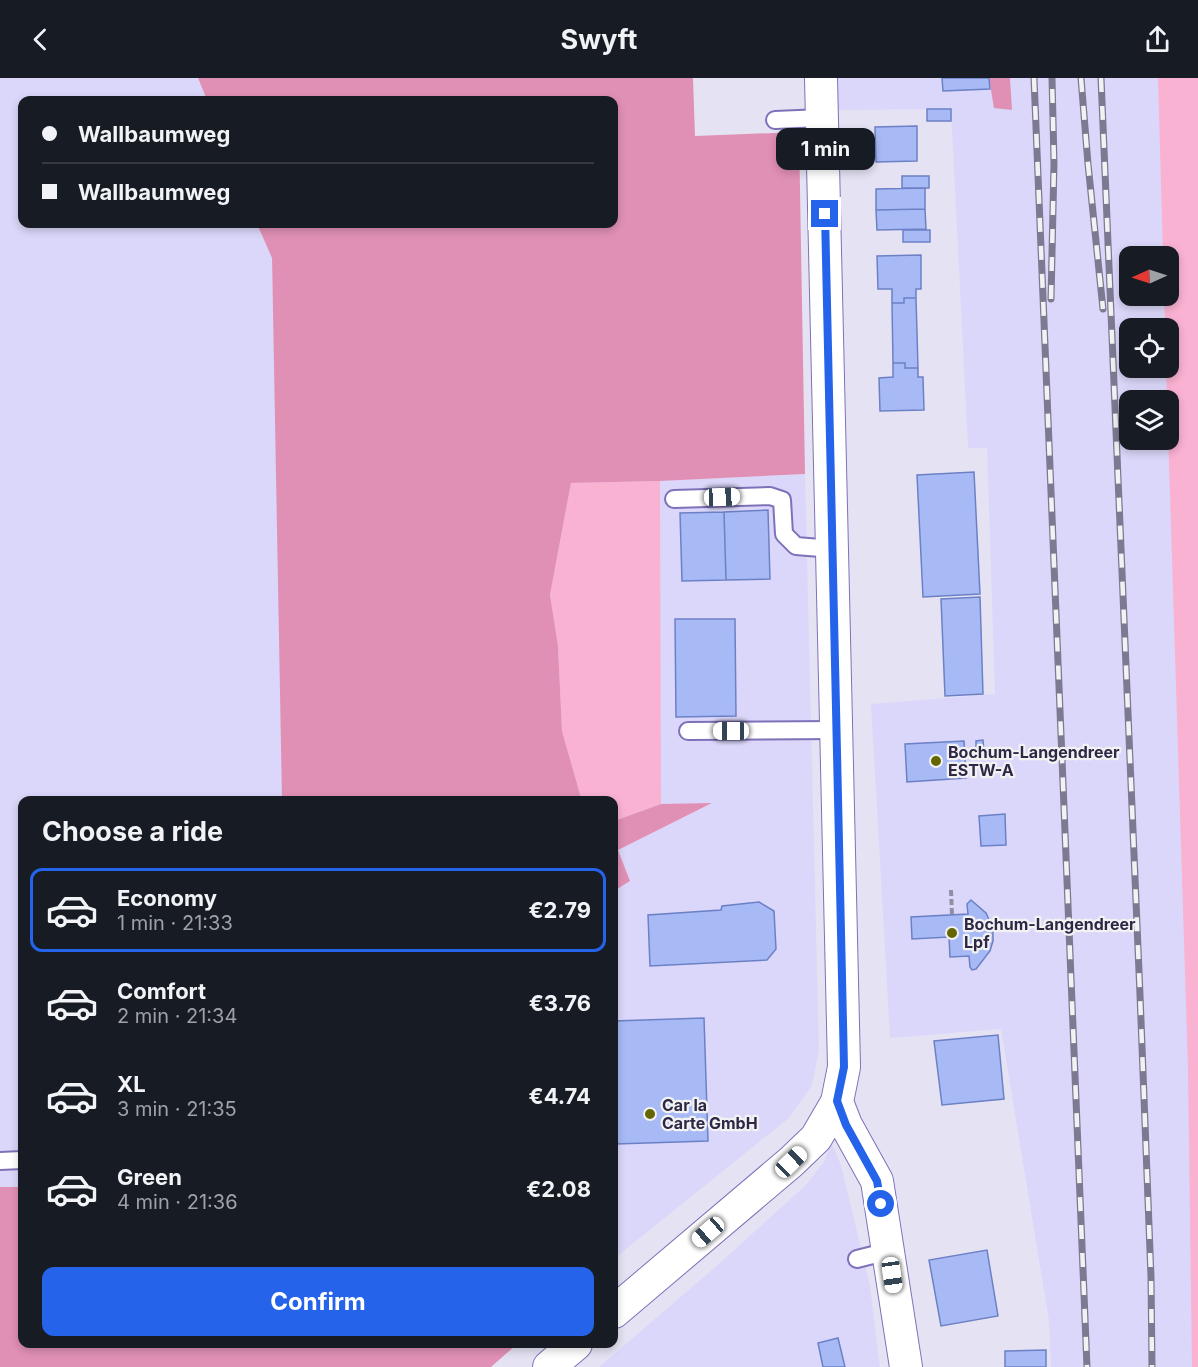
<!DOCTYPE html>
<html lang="en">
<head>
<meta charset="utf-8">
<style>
  body { margin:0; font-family:Inter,sans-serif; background:#20242c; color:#f1f3f6; height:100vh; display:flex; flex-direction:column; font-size:22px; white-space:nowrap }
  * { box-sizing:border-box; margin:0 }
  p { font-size:20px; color:#9ea1a6 }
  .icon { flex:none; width:33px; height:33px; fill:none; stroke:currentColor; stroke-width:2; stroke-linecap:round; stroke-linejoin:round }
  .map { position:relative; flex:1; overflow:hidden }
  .drawer { position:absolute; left:18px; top:718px; width:600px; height:552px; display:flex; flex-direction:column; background:#171b24; border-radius:12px; box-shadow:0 3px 9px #0003 }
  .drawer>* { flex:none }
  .top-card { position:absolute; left:18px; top:18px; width:600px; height:132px; border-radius:12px; box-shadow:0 3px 9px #0003; display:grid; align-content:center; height:132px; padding:0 24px; background:#171b24 }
  .needle { width:39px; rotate:267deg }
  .fabs { position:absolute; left:1119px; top:168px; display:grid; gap:12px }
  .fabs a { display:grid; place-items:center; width:60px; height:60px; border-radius:12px; background:#171b24; box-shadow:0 3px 9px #0003; font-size:30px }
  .end { position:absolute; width:27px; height:27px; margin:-14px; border:8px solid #2563eb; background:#fff; box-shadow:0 0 0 3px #fff }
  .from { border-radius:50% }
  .bubble { position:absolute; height:42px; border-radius:12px; background:#171b24; box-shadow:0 3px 9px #0003; font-size:20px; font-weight:700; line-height:42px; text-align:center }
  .car { position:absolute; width:18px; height:36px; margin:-18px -9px; border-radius:8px; box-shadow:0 0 4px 2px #0007; background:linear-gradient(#fff 24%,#345 0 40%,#fff 0 76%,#345 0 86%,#fff 0) }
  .top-card b { display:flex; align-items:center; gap:21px; height:57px; font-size:22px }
  .top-card b+b { border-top:2px solid #363941 }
  .top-card i { width:15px; height:15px; background:#f1f3f6 }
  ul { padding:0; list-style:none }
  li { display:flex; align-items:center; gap:18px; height:84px; margin:0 12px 9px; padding:0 12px; border:3px solid transparent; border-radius:12px }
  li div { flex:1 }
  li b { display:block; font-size:22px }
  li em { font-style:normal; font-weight:700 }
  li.current { border-color:#2563eb }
  li>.icon { width:54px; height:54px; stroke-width:1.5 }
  h2 { padding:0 24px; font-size:27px; line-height:72px }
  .cta { display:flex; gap:12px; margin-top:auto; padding:12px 24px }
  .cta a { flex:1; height:69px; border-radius:12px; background:#2563eb; color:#fff; font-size:24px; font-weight:700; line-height:69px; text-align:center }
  header { display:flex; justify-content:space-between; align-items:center; height:78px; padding:0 24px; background:#171b24; font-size:27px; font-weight:700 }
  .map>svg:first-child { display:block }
</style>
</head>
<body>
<header><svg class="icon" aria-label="back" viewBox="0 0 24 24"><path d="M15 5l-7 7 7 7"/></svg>Swyft<svg class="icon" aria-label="share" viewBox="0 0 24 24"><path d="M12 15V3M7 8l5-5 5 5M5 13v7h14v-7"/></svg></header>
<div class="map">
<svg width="1198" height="1289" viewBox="0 0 1198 1289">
  <rect width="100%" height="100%" fill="#e5e3f3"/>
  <path fill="#dbd7fa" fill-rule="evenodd" d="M 0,0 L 198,0 L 207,22 L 22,22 L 22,146 L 257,146 L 272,180 L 282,659 L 282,723 L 22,723 L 22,1109 L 0,1109 Z
    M 837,0 L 989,0 L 990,11 L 1011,32 L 1010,0 L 1198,0 L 1198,1289 L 1051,1289 L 1049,1243 L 1001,951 L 890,960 L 871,626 L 995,616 L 987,370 L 968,370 L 951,31 L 838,32 ZM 1130,178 L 1168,178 L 1168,218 L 1130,218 ZM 1130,250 L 1168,250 L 1168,290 L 1130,290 ZM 1130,322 L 1168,322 L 1168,362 L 1130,362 Z
    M 805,396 L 819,972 L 812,1007 L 789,1040 L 615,1180 L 614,813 L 630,803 L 618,772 L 711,726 L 661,726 L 614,743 L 614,723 L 582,723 L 562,653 L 550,517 L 571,405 L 660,403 Z
    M 831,1064 L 841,1087 L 870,1208 L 880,1289 L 599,1289 L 721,1184 L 806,1107 L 825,1082 Z"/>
  <path fill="#fab2d2" d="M 1158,0 L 1198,0 L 1198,1289 L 1192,1289 L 1188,991 L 1166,290 L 1168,290 L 1168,250 L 1165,250 L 1164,218 L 1168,218 L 1168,178 L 1163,178 Z
    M 660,403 L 661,726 L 614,743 L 614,723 L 582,723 L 562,653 L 558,568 L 550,517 L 571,405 Z"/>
  <path fill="#e190b5" d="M 198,0 L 693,0 L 695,58 L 799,54 L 805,396 L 660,403 L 571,405 L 550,517 L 558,568 L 562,653 L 582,723 L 282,723 L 272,180 L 257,146 L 614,146 L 614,22 L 207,22 Z
    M 989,0 L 1010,0 L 1012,32 L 994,30 Z
    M 712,725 L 618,772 L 630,803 L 614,813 L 614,743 L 661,726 Z
    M 0,1109 L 22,1109 L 22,1266 L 517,1266 L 491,1289 L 0,1289 Z"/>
  <path fill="#a8baf5" stroke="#6c80c5" stroke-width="1.5" d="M 942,0 L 989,0 L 990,11 L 943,13 Z
    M 927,31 L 951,31 L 951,43 L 927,43 Z
    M 917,48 L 917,83 L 876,84 L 875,49 Z
    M 902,98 L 929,98 L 929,110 L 902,110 Z
    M 925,110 L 925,131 L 876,132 L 876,111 Z
    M 925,131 L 926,151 L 877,152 L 876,132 Z
    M 903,152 L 930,152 L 930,164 L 903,164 Z
    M 921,177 L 921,211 L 916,211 L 916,220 L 904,220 L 904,225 L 892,225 L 892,211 L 878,211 L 877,178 Z
    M 904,220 L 916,220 L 918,290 L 905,290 L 905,285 L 893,285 L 892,225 L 904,225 Z
    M 893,285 L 905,285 L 905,290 L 918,290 L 918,299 L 923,299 L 924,332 L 880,333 L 879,300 L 893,299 Z
    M 974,394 L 980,516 L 923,519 L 917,397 Z
    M 768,432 L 770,501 L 726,502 L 724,434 Z
    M 724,434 L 726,502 L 682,503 L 680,435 Z
    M 980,519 L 983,616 L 945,618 L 941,521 Z
    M 675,541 L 735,541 L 736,638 L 676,639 Z
    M 983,662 L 984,674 L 976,675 L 976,663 Z
    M 964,663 L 966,700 L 907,704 L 905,666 Z
    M 1005,736 L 1006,767 L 981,768 L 979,738 Z
    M 971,822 L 986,835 L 993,851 L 993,863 L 990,873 L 976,891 L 972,892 L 970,889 L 969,878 L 950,879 L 949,859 L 912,861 L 911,839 L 968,836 L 967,826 Z
    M 759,824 L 774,833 L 776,871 L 767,882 L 650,888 L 648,837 L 721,832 L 722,828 Z
    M 704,940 L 708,1063 L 616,1066 L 614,943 Z
    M 998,957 L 1004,1021 L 942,1027 L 934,963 Z
    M 987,1172 L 998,1238 L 941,1248 L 929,1182 Z
    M 838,1260 L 845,1289 L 823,1289 L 818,1265 Z
    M 1046,1272 L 1046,1289 L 1005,1289 L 1005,1273 Z"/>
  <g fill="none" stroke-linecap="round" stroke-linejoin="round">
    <g stroke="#7e71b9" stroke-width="20">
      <path id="service" d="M 775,42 L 822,40
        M 674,421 L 770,418 L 782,422 L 784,456 L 796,468 L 833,471
        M 688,653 L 837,652
        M 0,1083 L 22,1082
        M 857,1181 L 889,1173"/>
    </g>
    <g stroke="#7e71b9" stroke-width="34">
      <path id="minor" d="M 821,0 L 844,989 L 837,1024 L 846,1047 L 877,1103 L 906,1289
        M 614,1234 L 791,1084 L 816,1060 L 837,1024
        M 549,1289 L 576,1266"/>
    </g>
    <path stroke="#918ea4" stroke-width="4" stroke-dasharray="6 3" stroke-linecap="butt" d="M 951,812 L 952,837"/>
    <use href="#service" stroke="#fff" stroke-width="16"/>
    <use href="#minor" stroke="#fff" stroke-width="32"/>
    <g stroke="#7d7991" stroke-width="7">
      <path id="rail" d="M 1034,0 L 1087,1289
        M 1081,0 L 1088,86 L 1103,231
        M 1101,0 L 1140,917 L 1151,1199 L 1152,1289
        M 1051,221 L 1054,85 L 1052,0"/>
    </g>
    <use href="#rail" stroke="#f2f2f2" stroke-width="4.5" stroke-dasharray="14" stroke-linecap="butt"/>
  </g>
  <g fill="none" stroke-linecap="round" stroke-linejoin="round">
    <path stroke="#2563eb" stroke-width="8" d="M 825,136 L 844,989 L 837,1023 L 846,1047 L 877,1103 L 881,1126"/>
  </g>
  <g fill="#646601" stroke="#f2f2f2" stroke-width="2">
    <circle cx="936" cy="683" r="6"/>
    <circle cx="952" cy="855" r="6"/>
    <circle cx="650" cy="1036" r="6"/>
  </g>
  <g text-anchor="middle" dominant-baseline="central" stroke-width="4.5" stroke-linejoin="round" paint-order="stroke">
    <g font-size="16" font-weight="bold" fill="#2e2846" stroke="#f2f2f2" text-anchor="start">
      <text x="948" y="674">Bochum-Langendreer<tspan x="948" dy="18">ESTW-A</tspan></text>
      <text x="964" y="846">Bochum-Langendreer<tspan x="964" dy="18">Lpf</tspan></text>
      <text x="662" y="1027">Car la<tspan x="662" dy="18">Carte GmbH</tspan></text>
    </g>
  </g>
</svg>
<div class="fabs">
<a><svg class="needle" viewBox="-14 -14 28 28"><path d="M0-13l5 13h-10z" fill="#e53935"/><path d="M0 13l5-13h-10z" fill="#9ea1a6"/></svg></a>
<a><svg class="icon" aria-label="locate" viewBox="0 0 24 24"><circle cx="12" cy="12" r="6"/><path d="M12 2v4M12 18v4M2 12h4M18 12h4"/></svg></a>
<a><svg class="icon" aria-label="layers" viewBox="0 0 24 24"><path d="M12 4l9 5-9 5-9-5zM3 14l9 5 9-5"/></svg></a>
</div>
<i class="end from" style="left:881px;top:1126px"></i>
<i class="end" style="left:825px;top:136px"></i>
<div class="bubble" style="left:776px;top:50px;width:99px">1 min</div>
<i class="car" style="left:722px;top:419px;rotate:88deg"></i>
<i class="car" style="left:731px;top:653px;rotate:270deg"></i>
<i class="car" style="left:791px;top:1084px;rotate:46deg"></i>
<i class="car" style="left:708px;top:1154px;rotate:229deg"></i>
<i class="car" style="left:892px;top:1197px;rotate:172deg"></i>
<div class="top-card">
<b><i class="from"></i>Wallbaumweg</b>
<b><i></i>Wallbaumweg</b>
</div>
<section class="drawer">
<h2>Choose a ride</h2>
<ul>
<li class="current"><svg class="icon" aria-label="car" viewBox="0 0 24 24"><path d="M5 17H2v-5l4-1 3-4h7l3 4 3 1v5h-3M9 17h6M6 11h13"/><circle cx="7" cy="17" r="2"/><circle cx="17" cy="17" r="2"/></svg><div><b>Economy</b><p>1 min · 21:33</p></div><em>€2.79</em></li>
<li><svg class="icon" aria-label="car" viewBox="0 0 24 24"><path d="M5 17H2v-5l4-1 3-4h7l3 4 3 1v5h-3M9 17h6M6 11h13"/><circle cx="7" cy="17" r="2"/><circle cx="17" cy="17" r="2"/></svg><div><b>Comfort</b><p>2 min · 21:34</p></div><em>€3.76</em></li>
<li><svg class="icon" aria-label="car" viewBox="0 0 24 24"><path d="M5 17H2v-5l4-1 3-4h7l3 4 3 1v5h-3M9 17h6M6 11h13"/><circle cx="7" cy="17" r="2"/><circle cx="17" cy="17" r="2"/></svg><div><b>XL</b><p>3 min · 21:35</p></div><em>€4.74</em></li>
<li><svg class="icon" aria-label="car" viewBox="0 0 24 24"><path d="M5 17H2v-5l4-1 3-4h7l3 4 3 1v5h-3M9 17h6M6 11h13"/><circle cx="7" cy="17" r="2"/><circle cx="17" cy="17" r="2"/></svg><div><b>Green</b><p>4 min · 21:36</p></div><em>€2.08</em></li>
</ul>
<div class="cta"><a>Confirm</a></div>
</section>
</div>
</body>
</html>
